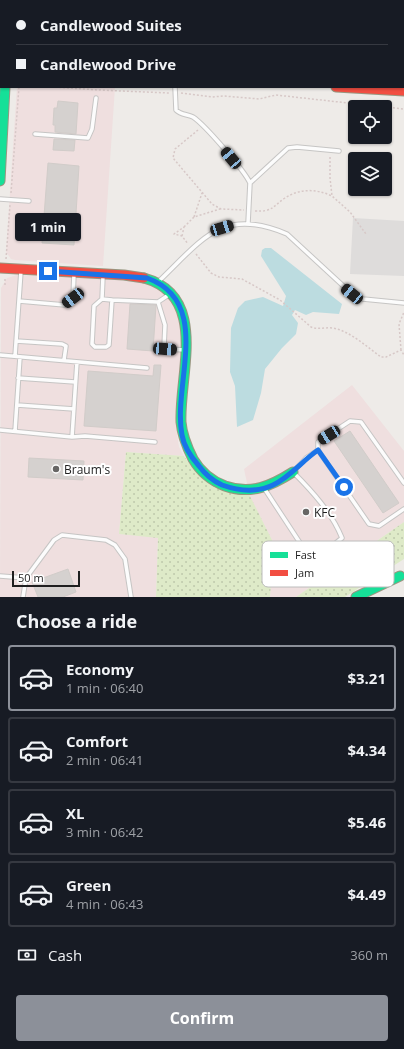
<!DOCTYPE html>
<html lang="en">
<head>
<meta charset="utf-8">
<style>
  body { margin:0; font-family:"Open Sans",sans-serif; background:#20242c; color:#f1f3f6; height:100vh; display:flex; flex-direction:column; font-size:15px; white-space:nowrap }
  * { box-sizing:border-box; margin:0 }
  p { font-size:13px; color:#9ea1a6 }
  .icon { flex:none; width:22px; height:22px; fill:none; stroke:currentColor; stroke-width:2; stroke-linecap:round; stroke-linejoin:round }
  .map { position:relative; height:597px; overflow:hidden }
  .side { display:flex; flex-direction:column; background:#171b24; flex:1 }
  .side>* { flex:none }
  .hud { position:absolute; left:0px; top:0px; width:404px; height:88px; box-shadow:0 1px 3px #0004; display:grid; align-content:center; height:88px; padding:0 16px; background:#171b24 }
  .controls { position:absolute; left:348px; top:100px; display:grid; gap:8px }
  .controls a { display:grid; place-items:center; width:44px; height:44px; border-radius:4px; background:#171b24; box-shadow:0 1px 3px #0004; font-size:20px }
  .scale { position:absolute; left:12px; bottom:10px; width:68px; box-sizing:border-box; padding-left:4px; border:2px solid #1f1f1f; border-top:0; font-size:11px; line-height:14px; white-space:nowrap; color:#1f1f1f; -webkit-text-stroke:3px #fff; paint-order:stroke }
  .end { position:absolute; width:18px; height:18px; margin:-9px; border:5px solid #1a73e8; background:#fff; box-shadow:0 0 0 2px #fff }
  .from { border-radius:50% }
  .bubble { position:absolute; height:28px; border-radius:4px; background:#171b24; box-shadow:0 1px 3px #0004; font-size:13px; font-weight:700; line-height:28px; text-align:center }
  .car { position:absolute; width:12px; height:24px; margin:-12px -6px; border-radius:5px; box-shadow:0 0 3px 1px #0007; background:linear-gradient(#222 24%,#8ab4d8 0 40%,#222 0 76%,#8ab4d8 0 86%,#222 0) }
  .hud b { display:flex; align-items:center; gap:14px; height:38px; font-size:15px }
  .hud b+b { border-top:1px solid #363941 }
  .hud i { width:10px; height:10px; background:#f1f3f6 }
  ul { padding:0; list-style:none }
  li { display:flex; align-items:center; gap:12px; height:66px; margin:0 8px 6px; padding:0 8px; border:2px solid #363941; border-radius:4px }
  li div { flex:1 }
  li b { display:block; font-size:15px }
  li em { font-style:normal; font-weight:700 }
  li.current { border-color:#8c9099 }
  li>.icon { width:36px; height:36px; stroke-width:1.5 }
  h2 { padding:0 16px; font-size:18px; line-height:48px }
  .pay { display:flex; align-items:center; gap:10px; height:44px; padding:0 16px; font-size:15px }
  .pay p { margin-inline-start:auto }
  .button { display:flex; gap:8px; margin-top:auto; padding:8px 16px }
  .button a { flex:1; height:46px; border-radius:4px; background:#8c9099; color:#fff; font-size:16px; font-weight:700; line-height:46px; text-align:center }
  .map>svg:first-child { display:block }
</style>
</head>
<body>
<div class="map">
<svg width="404" height="597" viewBox="0 0 404 597">
  <defs>
    <pattern id="grass-dots" width="8" height="8" patternUnits="userSpaceOnUse"><rect width="8" height="8" fill="#deeac8"/><path d="M2 2h.1M6 6h.1" fill="none" stroke="#bec8ab" stroke-width="1.8" stroke-linecap="round"/></pattern>
  </defs>
  <rect width="100%" height="100%" fill="#eeebe8"/>
  <path fill="#efdfdf" d="M 17,87 L 115,87 L 103,266 L 15,260 L 11,259 L 6,252 Z
    M 17,275 L 137,280 L 161,289 L 176,308 L 182,332 L 176,428 L 179,447 L 184,456 L 126,452 L 119,534 L 158,537 L 156,597 L 0,597 L 1,288 L 7,278 Z
    M 352,385 L 404,451 L 404,522 L 296,597 L 270,597 L 274,544 L 250,497 L 244,469 Z"/>
  <path fill="url(#grass-dots)" d="M 126,452 L 184,456 C 203,484 217,489 249,494 L 274,544 L 270,597 L 156,597 L 158,538 L 119,534 Z
    M 404,522 L 404,559 L 345,597 L 296,597 Z"/>
  <path fill="#dedcdb" d="M 353,218 L 404,221 L 404,276 L 350,274 Z"/>
  <path fill="#bcdce0" d="M 265,248 L 271,248 L 342,304 L 339,314 L 313,312 L 306,315 L 295,310 L 292,315 L 298,323 L 296,334 L 282,348 L 265,369 L 261,393 L 253,420 L 237,427 L 235,386 L 230,372 L 231,328 L 238,308 L 245,301 L 263,297 L 283,306 L 286,296 L 261,256 L 262,250 Z"/>
  <path fill="#d5d1cf" stroke="#d1ccc9" d="M 58,101 L 78,103 L 76,134 L 55,132 L 55,125 L 53,125 L 54,108 L 57,108 Z
    M 54,139 L 75,140 L 74,151 L 53,150 Z
    M 48,163 L 79,166 L 74,245 L 42,243 Z
    M 130,304 L 156,305 L 153,351 L 127,349 Z
    M 154,365 L 161,365 L 156,431 L 84,426 L 88,371 L 153,376 Z
    M 350,431 L 399,503 L 383,513 L 334,441 Z
    M 29,458 L 84,461 L 83,480 L 28,477 Z
    M 68,569 L 76,592 L 63,597 L 38,597 L 32,582 Z"/>
  <g fill="none" stroke-linecap="round" stroke-linejoin="round">
    <g stroke="#c6c5c4" stroke-width="5.5">
      <path id="lane" d="M 12,1 L 12,0
        M 262,1 L 262,0
        M 175,87 L 176,110 C 181,115 187,114 193,117 C 205,125 244,170 250,183
        M 35,134 L 88,138 L 92,129 L 96,98
        M 0,199 L 29,201
        M 248,223 L 250,183 L 288,148 L 297,147 L 339,151
        M 159,281 C 202,240 222,206 287,234 L 352,294 L 363,299 L 404,303
        M 102,299 L 112,300 L 109,345 L 106,347 L 95,347 L 92,344 L 94,306 L 102,299 L 103,276
        M 112,300 L 158,302 L 170,294
        M 19,301 L 65,305 L 73,298 L 74,274
        M 158,302 L 165,325 L 164,347 L 165,349 L 186,350
        M 16,341 L 62,344 L 66,346 L 64,360
        M 0,355 L 147,368
        M 15,356 L 21,271
        M 18,378 L 75,382
        M 17,405 L 74,409
        M 0,430 L 72,437 L 85,436 L 155,442
        M 15,431 L 20,357
        M 72,437 L 77,362
        M 404,483 L 361,422 L 350,421 L 318,442 L 318,450 L 369,524 L 379,526 L 404,509
        M 264,488 L 308,555 L 320,556 L 342,538 C 332,513 312,491 293,472 L 306,458 L 318,450
        M 0,576 L 26,578
        M 23,597 L 26,578 L 54,540 L 62,535 L 106,540 L 115,545 L 125,559 L 131,597"/>
    </g>
    <g stroke="#989780" stroke-width="11">
      <path id="fast" d="M 0,62 L 1,63
        M 0,181 L 5,87
        M 144,278 C 209,296 179,374 181,422 C 182,435 187,447 193,459 C 200,471 212,481 225,486 C 251,495 271,486 293,472
        M 356,597 L 400,576"/>
    </g>
    <g stroke="#989780" stroke-width="11">
      <path id="jam" d="M 336,87 L 404,91
        M 0,268 L 124,275 L 144,278"/>
    </g>
    <path stroke="#d7c8c7" stroke-width="1.5" stroke-dasharray="2 2" stroke-linecap="butt" d="M 55,87 L 98,90 L 169,93
      M 181,93 L 212,97 L 224,96 L 259,99 L 276,95 L 384,107
      M 385,107 L 404,109
      M 198,130 L 175,149 L 173,158 L 212,204 L 221,209 L 244,210
      M 330,157 L 330,178 L 332,196 L 350,212 L 366,234
      M 11,193 L 19,87
      M 255,211 C 273,212 273,206 285,198 C 300,188 317,189 332,196
      M 194,217 L 202,193
      M 184,227 L 194,217 L 220,209
      M 182,236 L 184,227 L 174,234 L 182,236 L 188,244
      M 196,254 L 211,273 L 219,277 L 242,279 L 280,300 L 311,327 C 319,330 325,327 333,328 C 350,331 367,347 381,357 L 386,357 L 401,350 L 404,355
      M 6,259 L 10,205
      M 5,285 L 5,277
      M 401,350 L 399,324 L 404,312"/>
    <use href="#lane" stroke="#fcfcfc" stroke-width="3.5"/>
    <use href="#fast" stroke="#16e098" stroke-width="9"/>
    <use href="#jam" stroke="#f24e42" stroke-width="9"/>
  </g>
  <g fill="none" stroke-linecap="round" stroke-linejoin="round">
    <path stroke="#1a73e8" stroke-width="5" d="M 48,271 L 147,278 C 214,302 172,385 182,435 C 184,447 191,457 199,466 C 205,474 213,481 222,485 C 239,491 256,493 273,485 C 290,477 302,461 318,450 L 344,487"/>
  </g>
  <g fill="#676665" stroke="#fff" stroke-width="1.5">
    <circle cx="56" cy="469" r="4"/>
    <circle cx="306" cy="512" r="4"/>
  </g>
  <g text-anchor="middle" dominant-baseline="central" stroke-width="4" stroke-linejoin="round" paint-order="stroke">
    <g font-size="12" fill="#1f1f1f" stroke="#fff" text-anchor="start">
      <text x="64" y="469">Braum's</text>
      <text x="314" y="512">KFC</text>
    </g>
  </g>
  <rect x="262" y="541" width="132" height="46" rx="6" fill="#fff" stroke="#bcbcbc" stroke-width="1"/>
  <rect x="270" y="552" width="18" height="6" fill="#16e098"/>
  <rect x="270" y="570" width="18" height="6" fill="#f24e42"/>
  <g font-size="11" fill="#1f1f1f">
    <text x="295" y="559">Fast</text>
    <text x="295" y="577">Jam</text>
  </g>
</svg>
<div class="controls">
<a><svg class="icon" aria-label="locate" viewBox="0 0 24 24"><circle cx="12" cy="12" r="6"/><path d="M12 2v4M12 18v4M2 12h4M18 12h4"/></svg></a>
<a><svg class="icon" aria-label="layers" viewBox="0 0 24 24"><path d="M12 4l9 5-9 5-9-5zM3 14l9 5 9-5"/></svg></a>
</div>
<div class="scale">50 m</div>
<i class="end from" style="left:344px;top:487px"></i>
<i class="end" style="left:48px;top:271px"></i>
<div class="bubble" style="left:15px;top:213px;width:66px">1 min</div>
<i class="car" style="left:231px;top:158px;rotate:320deg"></i>
<i class="car" style="left:222px;top:228px;rotate:73deg"></i>
<i class="car" style="left:352px;top:294px;rotate:309deg"></i>
<i class="car" style="left:73px;top:298px;rotate:233deg"></i>
<i class="car" style="left:165px;top:349px;rotate:94deg"></i>
<i class="car" style="left:329px;top:435px;rotate:238deg"></i>
<div class="hud">
<b><i class="from"></i>Candlewood Suites</b>
<b><i></i>Candlewood Drive</b>
</div>
</div>
<section class="side">
<h2>Choose a ride</h2>
<ul>
<li class="current"><svg class="icon" aria-label="car" viewBox="0 0 24 24"><path d="M5 17H2v-5l4-1 3-4h7l3 4 3 1v5h-3M9 17h6M6 11h13"/><circle cx="7" cy="17" r="2"/><circle cx="17" cy="17" r="2"/></svg><div><b>Economy</b><p>1 min · 06:40</p></div><em>$3.21</em></li>
<li><svg class="icon" aria-label="car" viewBox="0 0 24 24"><path d="M5 17H2v-5l4-1 3-4h7l3 4 3 1v5h-3M9 17h6M6 11h13"/><circle cx="7" cy="17" r="2"/><circle cx="17" cy="17" r="2"/></svg><div><b>Comfort</b><p>2 min · 06:41</p></div><em>$4.34</em></li>
<li><svg class="icon" aria-label="car" viewBox="0 0 24 24"><path d="M5 17H2v-5l4-1 3-4h7l3 4 3 1v5h-3M9 17h6M6 11h13"/><circle cx="7" cy="17" r="2"/><circle cx="17" cy="17" r="2"/></svg><div><b>XL</b><p>3 min · 06:42</p></div><em>$5.46</em></li>
<li><svg class="icon" aria-label="car" viewBox="0 0 24 24"><path d="M5 17H2v-5l4-1 3-4h7l3 4 3 1v5h-3M9 17h6M6 11h13"/><circle cx="7" cy="17" r="2"/><circle cx="17" cy="17" r="2"/></svg><div><b>Green</b><p>4 min · 06:43</p></div><em>$4.49</em></li>
</ul>
<div class="pay"><svg class="icon" aria-label="cash" viewBox="0 0 24 24"><path d="M3 7h18v10H3z"/><circle cx="12" cy="12" r="2"/></svg>Cash<p>360 m</p></div>
<div class="button"><a>Confirm</a></div>
</section>
</body>
</html>
